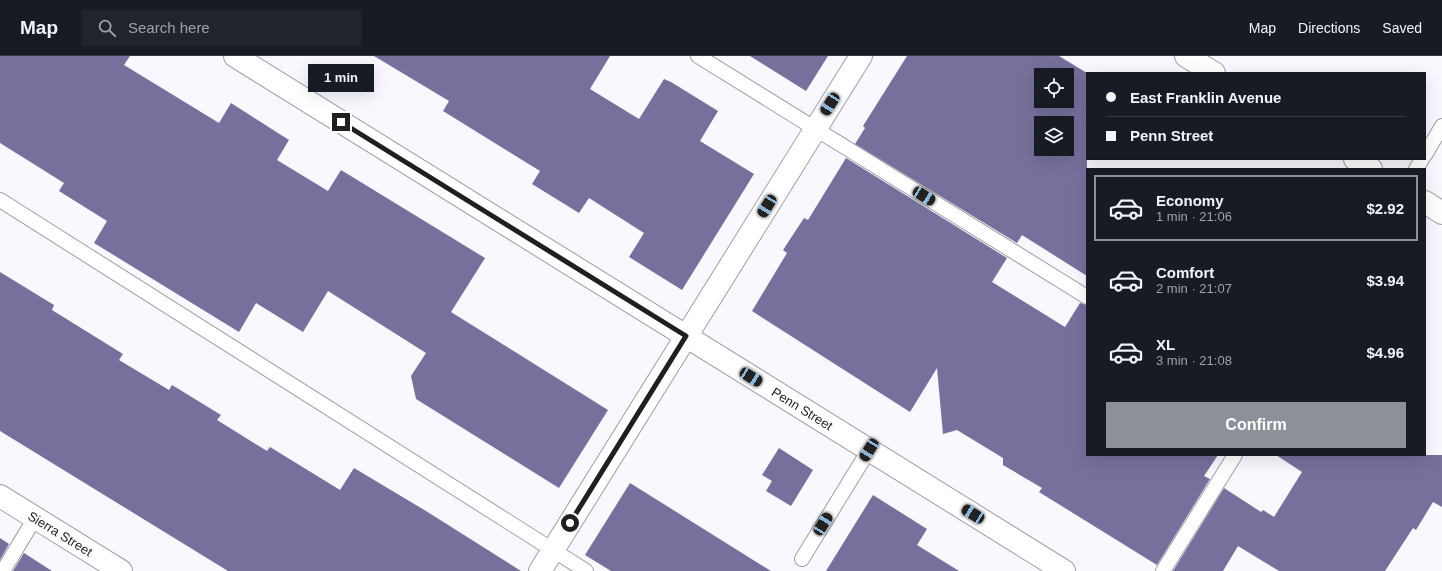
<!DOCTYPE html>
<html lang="en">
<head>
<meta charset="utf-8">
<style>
  body { margin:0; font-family:Helvetica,sans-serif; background:#20242c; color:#f1f3f6; height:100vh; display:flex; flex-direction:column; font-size:15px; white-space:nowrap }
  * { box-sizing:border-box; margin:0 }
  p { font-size:13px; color:#9ea1a6 }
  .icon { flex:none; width:22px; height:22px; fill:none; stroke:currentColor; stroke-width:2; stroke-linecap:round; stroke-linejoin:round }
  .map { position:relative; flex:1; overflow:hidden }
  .side { position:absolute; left:1086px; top:112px; width:340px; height:288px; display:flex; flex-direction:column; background:#171b24; border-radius:0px; box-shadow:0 4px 16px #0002 }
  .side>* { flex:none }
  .guide { position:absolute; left:1086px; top:16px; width:340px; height:88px; border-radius:0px; box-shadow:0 4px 16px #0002; display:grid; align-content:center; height:88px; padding:0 20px; background:#171b24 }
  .tools { position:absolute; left:1034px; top:12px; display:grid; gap:8px }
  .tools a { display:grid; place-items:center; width:40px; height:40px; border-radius:0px; background:#171b24; box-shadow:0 4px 16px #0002; font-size:20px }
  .end { position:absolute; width:18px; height:18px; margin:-9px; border:5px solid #1f1e20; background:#fff; box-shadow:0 0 0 2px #fff }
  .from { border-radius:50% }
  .bubble { position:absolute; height:28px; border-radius:0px; background:#171b24; box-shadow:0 4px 16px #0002; font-size:13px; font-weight:700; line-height:28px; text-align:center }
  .car { position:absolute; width:12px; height:24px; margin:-12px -6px; border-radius:5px; box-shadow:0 0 3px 1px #0007; background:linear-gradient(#222 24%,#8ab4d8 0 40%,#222 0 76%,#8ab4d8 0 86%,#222 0) }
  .guide b { display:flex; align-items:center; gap:14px; height:38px; font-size:15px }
  .guide b+b { border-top:1px solid #363941 }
  .guide i { width:10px; height:10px; background:#f1f3f6 }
  ul { padding:7px 0 0; list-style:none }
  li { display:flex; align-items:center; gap:12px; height:66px; margin:0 8px 6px; padding:0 12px; border:2px solid transparent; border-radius:0px }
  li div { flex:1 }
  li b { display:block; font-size:15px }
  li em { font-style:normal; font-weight:700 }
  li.current { border-color:#8c9099 }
  li>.icon { width:36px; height:36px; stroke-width:1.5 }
  .primary-button { display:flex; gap:8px; margin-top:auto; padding:8px 20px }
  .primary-button a { flex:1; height:46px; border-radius:0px; background:#8c9099; color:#fff; font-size:16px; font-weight:700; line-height:46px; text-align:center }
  header { display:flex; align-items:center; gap:24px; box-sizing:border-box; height:56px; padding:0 20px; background:#171b24; border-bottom:1px solid #363941 }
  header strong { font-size:19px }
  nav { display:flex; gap:22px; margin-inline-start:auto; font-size:14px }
  .search { width:280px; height:36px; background:#20242c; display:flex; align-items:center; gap:10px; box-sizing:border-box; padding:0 14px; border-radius:0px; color:#9ea1a6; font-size:15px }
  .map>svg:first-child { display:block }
</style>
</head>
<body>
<header>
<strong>Map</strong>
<div class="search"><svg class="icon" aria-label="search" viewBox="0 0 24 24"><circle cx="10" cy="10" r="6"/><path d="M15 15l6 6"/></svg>Search here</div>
<nav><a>Map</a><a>Directions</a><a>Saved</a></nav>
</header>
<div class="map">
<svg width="1442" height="515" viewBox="0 0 1442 515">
  <rect width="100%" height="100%" fill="#f8f8fe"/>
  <path fill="#76709c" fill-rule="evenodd" d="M 0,0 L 130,0 L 124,9 L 219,67 L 231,47 L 289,84 L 277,104 L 328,135 L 341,114 L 485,202 L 451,256 L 608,354 L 559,432 L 416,343 L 411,320 L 426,297 L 328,235 L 303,276 L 256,247 L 239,276 L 94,187 L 107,165 L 59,135 L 64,127 L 0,87 Z
    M 374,0 L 610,0 L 590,33 L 639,63 L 664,23 L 671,26 L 718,55 L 700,85 L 754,118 L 682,234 L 629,201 L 644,177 L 589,142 L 579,157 L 532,128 L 540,115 L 443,55 L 449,45 Z
    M 750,0 L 828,0 L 806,35 Z
    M 907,0 L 1059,0 L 1087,17 L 1087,220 L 1022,179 L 1017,187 L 855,88 L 865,72 L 863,70 ZM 1041,19 L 1067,19 L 1067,45 L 1041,45 ZM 1041,67 L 1067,67 L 1067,93 L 1041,93 Z
    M 846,102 L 1007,202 L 992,226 L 1065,271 L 1080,247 L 1087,249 L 1087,399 L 1218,399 L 1204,420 L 1210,423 L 1157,509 L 1039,436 L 1042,432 L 1003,409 L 1003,402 L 957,374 L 943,378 L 937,312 L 910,356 L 752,255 L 787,197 L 783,194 L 804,162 L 808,164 Z
    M 0,216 L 54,249 L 52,254 L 123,298 L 119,304 L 169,334 L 172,329 L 221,359 L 217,364 L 267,395 L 270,391 L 340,434 L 354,412 L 426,455 L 521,515 L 228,515 L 0,375 Z
    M 779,392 L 813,414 L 791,450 L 766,435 L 772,425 L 762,419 Z
    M 1276,399 L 1442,399 L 1442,451 L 1433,446 L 1416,474 L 1413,472 L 1385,515 L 1279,515 L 1238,490 L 1223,515 L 1173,515 L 1224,432 L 1261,456 L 1263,454 L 1274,461 L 1302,416 Z
    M 630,427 L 771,515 L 611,515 L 585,499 Z
    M 873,439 L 927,473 L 917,489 L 959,515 L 826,515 Z
    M 0,482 L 9,488 L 0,504 Z
    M 24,497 L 52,515 L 13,515 Z"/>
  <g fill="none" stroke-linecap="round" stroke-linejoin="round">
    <g stroke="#9f9fa4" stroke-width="16">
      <path id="lane" d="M 698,0 L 1087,241
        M 1425,99 L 1442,70
        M 1416,113 L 1422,103
        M 0,144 L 586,515
        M 802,503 L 869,394
        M 3,515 L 35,462
        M 1163,515 L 1235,399"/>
    </g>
    <g stroke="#9f9fa4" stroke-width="24">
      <g id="street">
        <path id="s1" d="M 235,0 L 1064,515"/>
        <path d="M 1186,0 L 1214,17"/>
        <path d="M 1355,103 L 1371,113"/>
        <path d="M 1425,146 L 1442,157"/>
        <path id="s2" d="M 0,440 L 121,515"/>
        <path d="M 540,515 L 861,0"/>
      </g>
    </g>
    <use href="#lane" stroke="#fff" stroke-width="14"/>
    <use href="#street" stroke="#fff" stroke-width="22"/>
  </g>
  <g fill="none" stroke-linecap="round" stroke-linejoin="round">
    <path stroke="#1f1e20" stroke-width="5" d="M 341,66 L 686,280 L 570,467"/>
  </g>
  <g text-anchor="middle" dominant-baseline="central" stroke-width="4" stroke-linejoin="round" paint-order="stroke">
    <g font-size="13" fill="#1f1e20" stroke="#fff">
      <text stroke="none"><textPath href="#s1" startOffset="668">Penn Street</textPath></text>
      <text stroke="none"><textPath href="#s2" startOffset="71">Sierra Street</textPath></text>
    </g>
  </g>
</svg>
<div class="tools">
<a><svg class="icon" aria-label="locate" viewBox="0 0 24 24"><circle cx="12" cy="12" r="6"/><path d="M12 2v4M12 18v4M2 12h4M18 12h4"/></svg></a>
<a><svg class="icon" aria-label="layers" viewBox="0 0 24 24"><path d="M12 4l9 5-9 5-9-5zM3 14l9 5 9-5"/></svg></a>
</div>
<i class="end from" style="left:570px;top:467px"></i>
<i class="end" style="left:341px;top:66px"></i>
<div class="bubble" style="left:308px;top:8px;width:66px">1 min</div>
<i class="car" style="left:830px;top:48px;rotate:213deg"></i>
<i class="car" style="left:924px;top:140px;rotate:122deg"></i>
<i class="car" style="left:767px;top:150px;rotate:212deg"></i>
<i class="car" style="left:751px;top:321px;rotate:122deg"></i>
<i class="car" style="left:869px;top:394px;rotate:212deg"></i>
<i class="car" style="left:973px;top:458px;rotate:302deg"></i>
<i class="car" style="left:823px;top:468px;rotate:32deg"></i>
<div class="guide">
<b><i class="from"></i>East Franklin Avenue</b>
<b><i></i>Penn Street</b>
</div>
<section class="side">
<ul>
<li class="current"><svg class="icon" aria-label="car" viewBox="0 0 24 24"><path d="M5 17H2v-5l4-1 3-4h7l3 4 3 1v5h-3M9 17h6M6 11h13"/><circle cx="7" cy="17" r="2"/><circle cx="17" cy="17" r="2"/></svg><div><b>Economy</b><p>1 min · 21:06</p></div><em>$2.92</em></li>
<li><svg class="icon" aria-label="car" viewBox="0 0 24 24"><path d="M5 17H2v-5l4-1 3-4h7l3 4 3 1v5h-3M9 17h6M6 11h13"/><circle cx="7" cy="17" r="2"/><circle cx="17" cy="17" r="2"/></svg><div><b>Comfort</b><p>2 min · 21:07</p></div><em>$3.94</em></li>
<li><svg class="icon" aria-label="car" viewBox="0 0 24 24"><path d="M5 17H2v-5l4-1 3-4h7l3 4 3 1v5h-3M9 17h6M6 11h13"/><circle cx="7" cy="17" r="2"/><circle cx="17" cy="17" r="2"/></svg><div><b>XL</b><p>3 min · 21:08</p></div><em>$4.96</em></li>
</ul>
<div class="primary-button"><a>Confirm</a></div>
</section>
</div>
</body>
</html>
